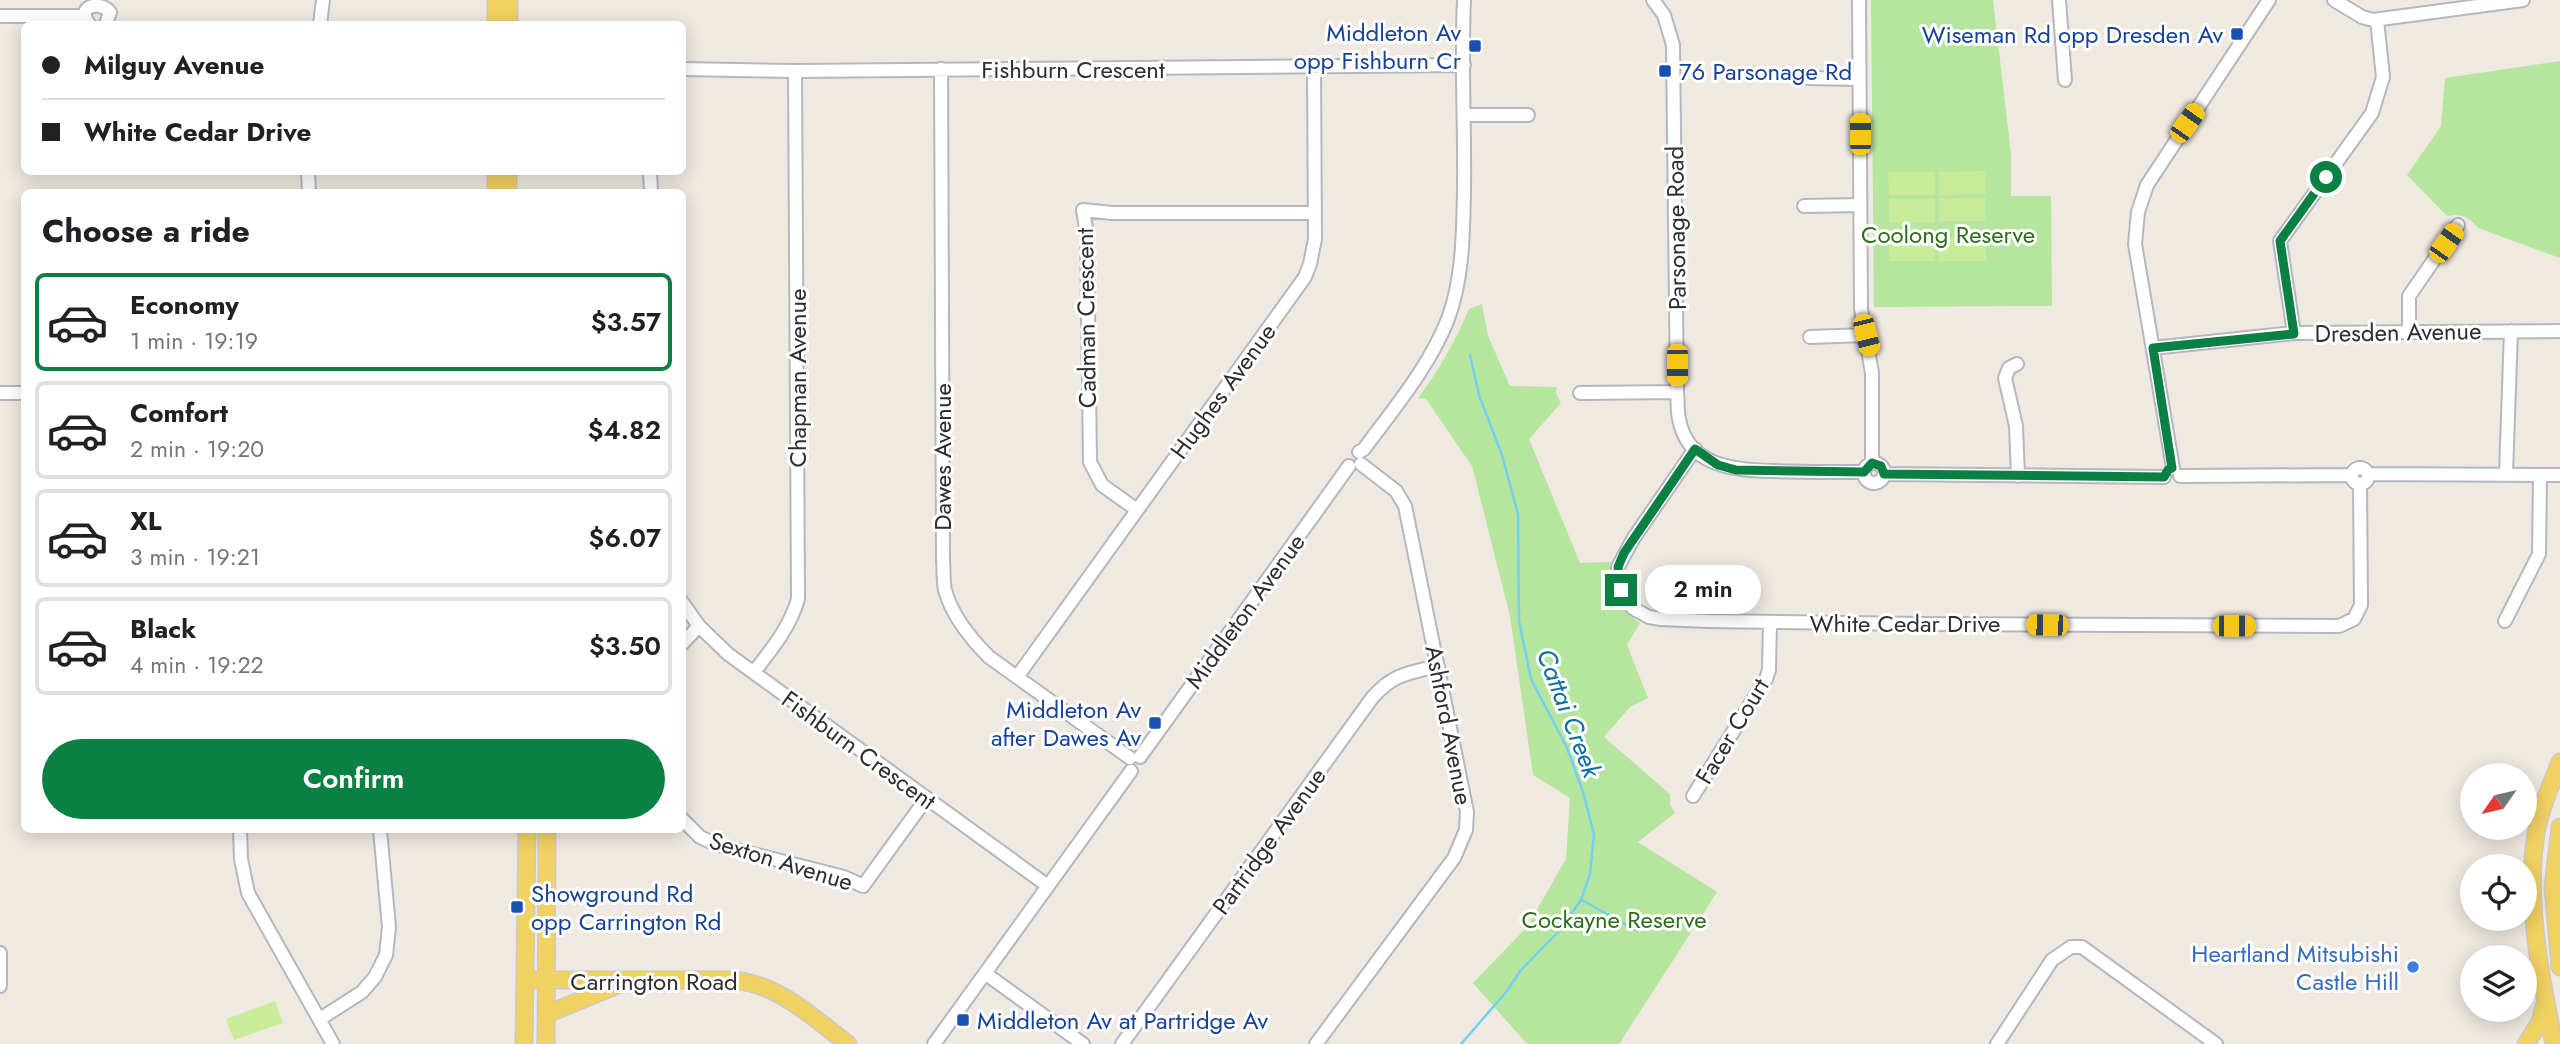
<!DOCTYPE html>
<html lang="en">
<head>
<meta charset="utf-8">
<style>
  body { margin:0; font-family:Jost,sans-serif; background:#f2f2f2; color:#202124; height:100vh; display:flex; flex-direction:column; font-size:26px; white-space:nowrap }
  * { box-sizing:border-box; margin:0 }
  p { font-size:23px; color:#757577 }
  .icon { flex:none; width:38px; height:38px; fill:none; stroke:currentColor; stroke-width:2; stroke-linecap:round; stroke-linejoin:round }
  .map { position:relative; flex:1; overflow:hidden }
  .side { position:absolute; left:21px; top:189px; width:665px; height:644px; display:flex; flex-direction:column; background:#fff; border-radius:10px; box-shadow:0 4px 18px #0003 }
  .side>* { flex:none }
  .hud { position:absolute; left:21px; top:21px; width:665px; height:154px; border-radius:10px; box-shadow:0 4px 18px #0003; display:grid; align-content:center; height:154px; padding:0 21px; background:#fff }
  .needle { width:46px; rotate:236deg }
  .controls { position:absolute; left:2460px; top:763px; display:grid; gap:14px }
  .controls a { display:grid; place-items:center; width:77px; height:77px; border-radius:50%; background:#fff; box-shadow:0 4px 18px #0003; font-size:35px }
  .end { position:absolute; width:32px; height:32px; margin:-16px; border:9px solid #0b8043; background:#fff; box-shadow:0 0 0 4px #fff }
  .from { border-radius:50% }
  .bubble { position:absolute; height:49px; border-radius:24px; background:#fff; box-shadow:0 4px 18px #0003; font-size:23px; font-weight:600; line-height:49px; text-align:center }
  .car { position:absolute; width:21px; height:42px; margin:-21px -10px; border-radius:9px; box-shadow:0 0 5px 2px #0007; background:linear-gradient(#f5c518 24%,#345 0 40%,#f5c518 0 76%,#345 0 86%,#f5c518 0) }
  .hud b { display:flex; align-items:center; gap:24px; height:66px; font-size:26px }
  .hud b+b { border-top:2px solid #e0e0e0 }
  .hud i { width:18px; height:18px; background:#202124 }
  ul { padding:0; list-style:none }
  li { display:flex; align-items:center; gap:21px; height:98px; margin:0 14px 10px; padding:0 7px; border:4px solid #e0e0e0; border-radius:10px }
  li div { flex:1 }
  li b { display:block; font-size:26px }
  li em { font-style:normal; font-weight:600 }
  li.selected { border-color:#0b8043 }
  li>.icon { width:63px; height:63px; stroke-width:1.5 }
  h2 { padding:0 21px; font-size:32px; line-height:84px }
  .action { display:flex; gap:14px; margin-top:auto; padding:14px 21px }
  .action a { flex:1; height:80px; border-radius:42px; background:#0b8043; color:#fff; font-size:28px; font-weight:600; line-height:80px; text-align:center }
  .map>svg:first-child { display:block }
</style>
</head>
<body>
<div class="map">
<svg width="2560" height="1044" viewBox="0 0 2560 1044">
  <rect width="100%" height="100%" fill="#efe9e1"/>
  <path fill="#b6e59e" d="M 1871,0 L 1993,0 L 2011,154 L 2011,196 L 2051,196 L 2052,306 L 1874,307 Z
    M 2560,61 L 2560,258 L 2478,228 C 2469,217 2461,213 2447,216 L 2407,175 L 2441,126 L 2445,78 Z
    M 1482,304 L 1488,336 L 1510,386 L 1557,387 L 1556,393 L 1561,403 L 1529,439 L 1580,563 L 1611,562 C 1611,589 1618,608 1640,623 L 1627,645 L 1648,698 L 1630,707 L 1604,737 L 1670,794 L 1670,804 L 1675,813 L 1638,842 L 1717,892 L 1619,1044 L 1527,1044 L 1473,983 L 1527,927 L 1566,859 L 1570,798 L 1533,775 L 1510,616 L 1472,466 L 1426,399 L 1418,398 C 1439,370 1455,342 1469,309 Z"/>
  <path fill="#c9ec9a" d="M 1985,171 L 1985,194 L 1939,195 L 1939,172 Z
    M 1888,172 L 1935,172 L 1935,195 L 1889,195 Z
    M 1939,198 L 1985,198 L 1985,221 L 1939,221 Z
    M 1889,199 L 1935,199 L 1935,222 L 1889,222 Z
    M 1889,238 L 1935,238 L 1935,261 L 1889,261 Z
    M 1939,238 L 1985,238 L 1986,261 L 1939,261 Z
    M 275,1001 L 283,1023 L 234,1040 L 226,1019 Z"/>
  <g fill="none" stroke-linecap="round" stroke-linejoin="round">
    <path stroke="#75cff0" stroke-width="2.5" d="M 1582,900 L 1637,931
      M 1461,1044 L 1507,991 L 1521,970 L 1558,932 L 1581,900 L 1590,874 L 1594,834 L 1583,792 L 1567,748 L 1531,679 L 1519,621 L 1518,514 L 1502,455 L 1479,395 L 1470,355"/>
    <g stroke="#b4b7c1" stroke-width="16">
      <path id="minor" d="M 1653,0 L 1664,15 L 1673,45 L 1677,392 C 1678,401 1677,410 1679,419 C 1688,467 1734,470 1773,471 C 1803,472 1834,472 1864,472
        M 1859,0 L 1861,309 L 1872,373 L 1872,463
        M 2059,0 L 2065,80
        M 2334,0 L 2362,17 L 2373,20 L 2523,0
        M 0,16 L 84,16
        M 89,24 C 75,6 100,0 110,12 L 106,24
        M 320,24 L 323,0
        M 682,69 L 795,71 L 1464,65
        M 941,69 L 943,561 C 944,570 943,581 945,590 C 952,616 970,638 989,657 L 1130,758
        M 1808,78 L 1859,79
        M 1465,115 L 1528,115
        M 308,172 L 309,192
        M 650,172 L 651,192
        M 1804,206 L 1860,205
        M 2409,331 L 2409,296 L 2458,225
        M 2294,333 L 2280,241 L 2372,113 L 2383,77 L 2377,20
        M 1810,337 L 1866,335
        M 2153,348 L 2294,333 L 2560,331
        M 2017,364 L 2009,368 L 2005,378 L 2016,426 L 2018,476
        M 0,393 L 24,393
        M 1580,393 L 1677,392
        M 1695,449 L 1633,539 L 1618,567 L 1619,583 L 1625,599 L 1634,609 L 1649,617 L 1661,619 L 1709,621 L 1919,624 L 2339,626 L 2354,619 L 2361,605 L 2360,484
        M 1359,452 L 1364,449 C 1395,407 1429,367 1448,319 C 1463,278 1463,235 1464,192 C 1465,128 1461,64 1464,0
        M1864 473a10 10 0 1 1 20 0a10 10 0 1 1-20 0Z
        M2352 476a8 8 0 1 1 16 0a8 8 0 1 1-16 0Z
        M 2173,468 L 2135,244 L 2138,212 L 2147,185 L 2269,0
        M 2506,473 L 2511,331
        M 1884,474 L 2164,477
        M 2368,474 L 2560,475
        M 2180,476 L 2352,475
        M 1137,510 L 1102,485 L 1090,462 L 1087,234 L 1083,210 L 1112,213 L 1315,213
        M 682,602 L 699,626 L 728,654 L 1048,886
        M 2505,621 L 2539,554 L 2540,475
        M 682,644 L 699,626
        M 754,672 C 772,649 790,627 798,599 L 795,71
        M 1017,677 L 1305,277 L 1310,264 L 1315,239 L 1314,67
        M 1140,757 L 1349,466
        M 1693,796 L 1766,679 L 1769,670 L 1770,622
        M 682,819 L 700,837 L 718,845 L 844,877 L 863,886 L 926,799
        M 240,830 L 241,859 L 248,893 L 333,1044
        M 0,953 L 0,986
        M 986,974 L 1083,1044
        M 320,1019 L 362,992 L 375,977 L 386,955 L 389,927 L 380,830
        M 934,1044 L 1131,771
        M 1122,1044 L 1372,698 C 1393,674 1408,673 1438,666
        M 1316,1044 L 1454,858 L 1466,830 L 1467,812 L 1405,506 L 1396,491 L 1361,464
        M 1997,1044 L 2052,960 L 2071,947 L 2082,947 L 2216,1044"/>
    </g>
    <g stroke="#c9c9c9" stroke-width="19">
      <path id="major" d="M 496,0 L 496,24
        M 509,24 L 509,0
        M 496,172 L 496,192
        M 508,172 L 508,192
        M 2560,827 L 2553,887 L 2560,967
        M 525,980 L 729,980 C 776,981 812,1017 848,1044
        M 547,1014 L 620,984
        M 524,1044 L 527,830
        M 546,1044 L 547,830
        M 2526,1044 L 2540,1022 L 2544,1006
        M 2554,1044 C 2541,979 2525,899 2536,834 C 2540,809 2551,785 2560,762"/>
    </g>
    <use href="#minor" stroke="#fff" stroke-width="12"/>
    <use href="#major" stroke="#f2d163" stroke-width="16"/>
  </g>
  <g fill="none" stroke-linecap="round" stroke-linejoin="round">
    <path stroke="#0b8043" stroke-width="9" d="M 1621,590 L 1618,567 L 1624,553 L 1695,449 L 1718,465 L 1736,470 L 1864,472 L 1872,463 L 1881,466 L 1884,474 L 2164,477 L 2168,470 L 2172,468 L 2153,348 L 2294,334 L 2280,241 L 2326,177"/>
  </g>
  <g fill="#1a4fb4" stroke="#fff" stroke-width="2.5">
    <rect x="2230" y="27" width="14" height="14" rx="3.5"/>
    <rect x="1468" y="39" width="14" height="14" rx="3.5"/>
    <rect x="1658" y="64" width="14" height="14" rx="3.5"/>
    <rect x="1148" y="716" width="14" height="14" rx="3.5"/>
    <rect x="510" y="900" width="14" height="14" rx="3.5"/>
    <rect x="956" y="1013" width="14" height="14" rx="3.5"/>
  </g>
  <circle fill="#3f7fe0" stroke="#fff" stroke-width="2.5" cx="2413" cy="967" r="7"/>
  <g text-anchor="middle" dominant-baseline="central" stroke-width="6" stroke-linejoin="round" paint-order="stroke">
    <g font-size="24" fill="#164399" stroke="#fff" text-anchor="end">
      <text x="1461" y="32">Middleton Av<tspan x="1461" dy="28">opp Fishburn Cr</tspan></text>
      <text x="2223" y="34">Wiseman Rd opp Dresden Av</text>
      <text x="1679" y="71" text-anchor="start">76 Parsonage Rd</text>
      <text x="1141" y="709">Middleton Av<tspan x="1141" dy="28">after Dawes Av</tspan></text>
      <text x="531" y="893" text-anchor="start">Showground Rd<tspan x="531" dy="28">opp Carrington Rd</tspan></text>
      <text x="977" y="1020" text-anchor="start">Middleton Av at Partridge Av</text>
    </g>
    <g font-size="24" fill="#2e2e2e" stroke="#fff">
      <text x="1073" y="69">Fishburn Crescent</text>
      <text transform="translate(1676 228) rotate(-91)">Parsonage Road</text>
      <text transform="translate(1086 318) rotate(-91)">Cadman Crescent</text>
      <text transform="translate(2398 332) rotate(-1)">Dresden Avenue</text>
      <text transform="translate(797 378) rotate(-90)">Chapman Avenue</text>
      <text transform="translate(1223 391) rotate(-54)">Hughes Avenue</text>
      <text transform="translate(942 457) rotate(-90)">Dawes Avenue</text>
      <text transform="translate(1245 611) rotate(-54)">Middleton Avenue</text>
      <text x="1905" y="623">White Cedar Drive</text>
      <text transform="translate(1449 725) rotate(79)">Ashford Avenue</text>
      <text transform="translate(1732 731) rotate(-59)">Facer Court</text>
      <text transform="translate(859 750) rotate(36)">Fishburn Crescent</text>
      <text transform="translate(1269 841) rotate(-54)">Partridge Avenue</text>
      <text transform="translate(781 861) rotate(17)">Sexton Avenue</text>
      <text x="654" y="981">Carrington Road</text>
    </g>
    <g font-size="24" fill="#2c6e1b" stroke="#fff">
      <text x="1948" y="234">Coolong Reserve</text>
      <text x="1614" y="919">Cockayne Reserve</text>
    </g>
    <g font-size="24" fill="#366cbe" stroke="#fff" text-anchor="end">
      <text x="2399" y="953">Heartland Mitsubishi<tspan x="2399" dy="28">Castle Hill</tspan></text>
    </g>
    <g font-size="26" font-style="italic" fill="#0d6fa3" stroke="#fff">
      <text transform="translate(1569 713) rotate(69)">Cattai Creek</text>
    </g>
  </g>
</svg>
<div class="controls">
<a><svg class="needle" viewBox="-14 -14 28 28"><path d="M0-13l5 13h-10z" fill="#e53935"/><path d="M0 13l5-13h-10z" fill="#757577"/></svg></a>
<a><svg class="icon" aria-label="locate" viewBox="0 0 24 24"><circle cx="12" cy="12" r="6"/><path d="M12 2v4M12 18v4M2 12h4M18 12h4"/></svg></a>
<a><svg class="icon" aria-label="layers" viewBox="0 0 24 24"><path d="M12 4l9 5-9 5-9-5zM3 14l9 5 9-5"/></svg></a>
</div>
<i class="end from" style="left:2326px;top:177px"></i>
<i class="end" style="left:1621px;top:590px"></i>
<div class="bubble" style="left:1645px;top:565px;width:116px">2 min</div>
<i class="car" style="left:2187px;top:123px;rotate:35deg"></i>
<i class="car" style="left:1860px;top:134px;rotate:0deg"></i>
<i class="car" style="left:2446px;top:243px;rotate:35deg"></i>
<i class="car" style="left:1866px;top:335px;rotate:166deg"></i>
<i class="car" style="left:1677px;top:365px;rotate:180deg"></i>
<i class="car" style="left:2047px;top:625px;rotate:271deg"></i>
<i class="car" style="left:2234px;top:626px;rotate:90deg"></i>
<div class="hud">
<b><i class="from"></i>Milguy Avenue</b>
<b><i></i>White Cedar Drive</b>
</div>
<section class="side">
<h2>Choose a ride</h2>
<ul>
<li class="selected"><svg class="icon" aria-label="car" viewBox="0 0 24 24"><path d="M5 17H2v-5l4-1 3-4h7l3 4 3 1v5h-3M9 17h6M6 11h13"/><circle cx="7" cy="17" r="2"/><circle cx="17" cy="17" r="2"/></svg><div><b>Economy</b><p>1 min · 19:19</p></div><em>$3.57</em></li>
<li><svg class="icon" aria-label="car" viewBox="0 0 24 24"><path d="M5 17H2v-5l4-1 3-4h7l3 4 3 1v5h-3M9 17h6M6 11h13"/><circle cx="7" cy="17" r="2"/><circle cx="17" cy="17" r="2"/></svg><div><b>Comfort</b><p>2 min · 19:20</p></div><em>$4.82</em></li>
<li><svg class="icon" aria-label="car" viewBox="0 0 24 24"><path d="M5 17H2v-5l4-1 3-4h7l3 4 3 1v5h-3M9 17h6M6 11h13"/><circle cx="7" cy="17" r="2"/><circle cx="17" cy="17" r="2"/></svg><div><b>XL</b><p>3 min · 19:21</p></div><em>$6.07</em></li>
<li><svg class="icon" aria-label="car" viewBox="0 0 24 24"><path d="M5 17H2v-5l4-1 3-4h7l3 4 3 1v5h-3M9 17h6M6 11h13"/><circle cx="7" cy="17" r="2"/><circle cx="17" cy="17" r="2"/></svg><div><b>Black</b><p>4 min · 19:22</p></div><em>$3.50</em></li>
</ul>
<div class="action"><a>Confirm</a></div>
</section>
</div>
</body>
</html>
